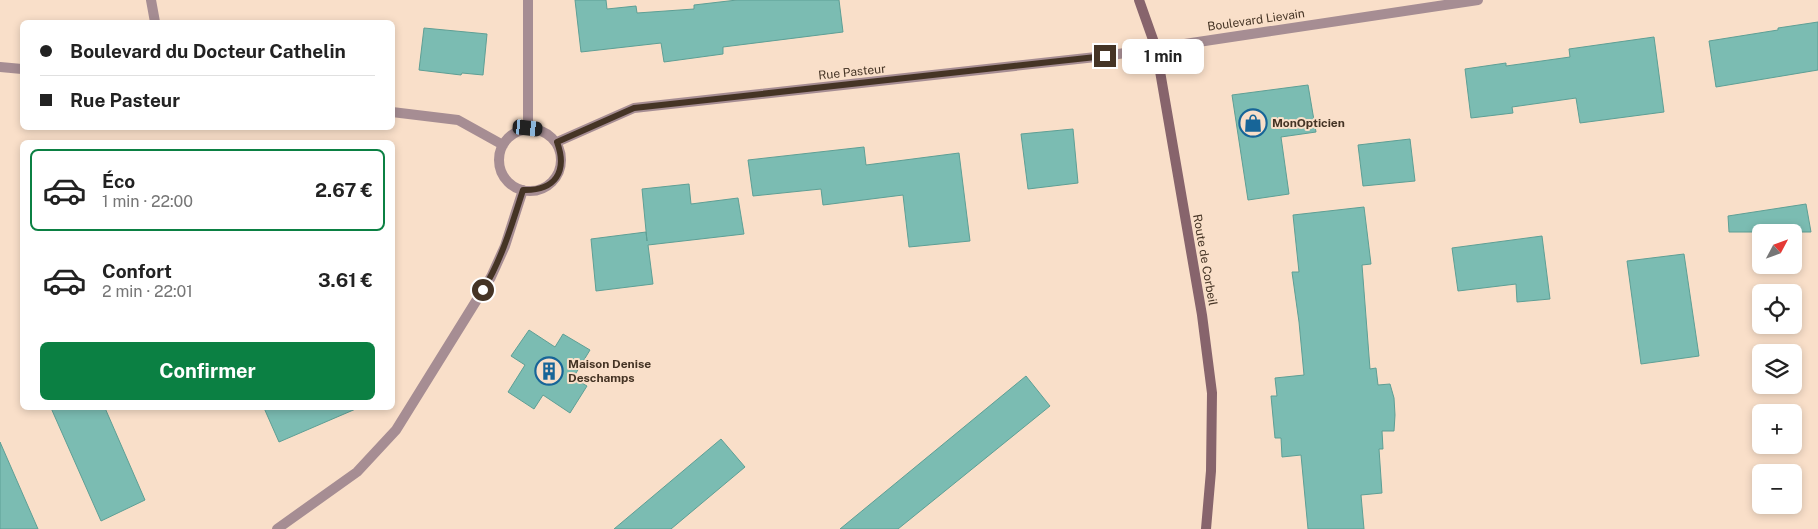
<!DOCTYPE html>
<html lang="fr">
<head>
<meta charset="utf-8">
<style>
  body { margin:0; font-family:"Public Sans",sans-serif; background:#f6f6f6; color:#222; height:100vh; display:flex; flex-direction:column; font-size:19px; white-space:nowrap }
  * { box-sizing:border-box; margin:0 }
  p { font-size:16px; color:#767676 }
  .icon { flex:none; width:28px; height:28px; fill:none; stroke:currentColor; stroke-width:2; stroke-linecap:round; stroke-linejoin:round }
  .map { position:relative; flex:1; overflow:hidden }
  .panel { position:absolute; left:20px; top:140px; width:375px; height:270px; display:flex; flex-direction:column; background:#fff; border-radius:8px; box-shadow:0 2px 8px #0003 }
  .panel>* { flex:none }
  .hud { position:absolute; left:20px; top:20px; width:375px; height:110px; border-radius:8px; box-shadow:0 2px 8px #0003; display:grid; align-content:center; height:110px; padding:0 20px; background:#fff }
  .needle { width:32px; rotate:49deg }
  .fabs { position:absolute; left:1752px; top:224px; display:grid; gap:10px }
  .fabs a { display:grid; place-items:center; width:50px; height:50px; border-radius:8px; background:#fff; box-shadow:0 2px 8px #0003; font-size:25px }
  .end { position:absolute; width:22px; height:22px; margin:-11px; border:6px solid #453425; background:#fff; box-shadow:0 0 0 2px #fff }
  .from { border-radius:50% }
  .bubble { position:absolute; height:35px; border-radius:8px; background:#fff; box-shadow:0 2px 8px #0003; font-size:16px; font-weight:700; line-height:35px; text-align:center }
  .car { position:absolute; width:15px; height:30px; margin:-15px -8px; border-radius:6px; box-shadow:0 0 4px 1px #0007; background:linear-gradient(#222 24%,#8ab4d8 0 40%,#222 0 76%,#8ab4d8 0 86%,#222 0) }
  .hud b { display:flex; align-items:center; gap:18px; height:48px; font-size:19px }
  .hud b+b { border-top:1px solid #e0e0e0 }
  .hud i { width:12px; height:12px; background:#222 }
  ul { padding:9px 0 0; list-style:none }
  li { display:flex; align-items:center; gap:15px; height:82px; margin:0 10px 8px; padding:0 10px; border:2px solid transparent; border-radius:8px }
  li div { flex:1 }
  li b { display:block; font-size:19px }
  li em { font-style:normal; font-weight:700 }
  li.on { border-color:#0b8043 }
  li>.icon { width:45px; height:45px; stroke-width:1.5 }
  .cta { display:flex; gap:10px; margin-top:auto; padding:10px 20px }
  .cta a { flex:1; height:58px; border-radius:8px; background:#0b8043; color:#fff; font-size:20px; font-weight:700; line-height:58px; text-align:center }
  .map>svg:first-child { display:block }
</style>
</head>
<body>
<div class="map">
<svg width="1818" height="529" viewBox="0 0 1818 529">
  <rect width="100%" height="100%" fill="#f9dfc9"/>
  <path fill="#7bbcb2" stroke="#5e9f95" d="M 575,0 L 606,0 L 607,9 L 636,6 L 637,13 L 694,9 L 694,5 L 737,0 L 839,0 L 843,32 L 723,47 L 723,54 L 664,62 L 661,43 L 581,52 Z
    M 1818,22 L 1818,70 L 1716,87 L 1709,41 L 1778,30 L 1778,28 Z
    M 424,28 L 487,34 L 483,75 L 462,73 L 461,75 L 419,70 Z
    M 1654,37 L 1664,112 L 1580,123 L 1576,98 L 1512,107 L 1513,113 L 1471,118 L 1465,69 L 1506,63 L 1506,66 L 1570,57 L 1569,49 Z
    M 1308,85 L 1316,132 L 1281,137 L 1289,194 L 1248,200 L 1232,95 Z
    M 1073,129 L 1078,183 L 1028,189 L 1021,134 Z
    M 1410,139 L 1415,181 L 1363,186 L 1358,145 Z
    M 864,147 L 866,165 L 959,153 L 970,241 L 909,247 L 903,195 L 823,205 L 821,189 L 753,196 L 748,160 Z
    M 689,184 L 691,204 L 738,198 L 744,234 L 648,245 L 653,284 L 596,291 L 591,239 L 646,232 L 647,241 L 642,189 Z
    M 1806,204 L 1811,232 L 1729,232 L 1728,216 Z
    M 1364,207 L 1371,264 L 1362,265 L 1370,369 L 1376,368 L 1378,385 L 1390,384 L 1394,398 L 1395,415 L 1394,431 L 1382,431 L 1383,449 L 1379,449 L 1382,493 L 1361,495 L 1364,529 L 1308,529 L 1301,455 L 1282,457 L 1281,438 L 1275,438 L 1271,396 L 1277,396 L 1275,378 L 1304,375 L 1299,322 L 1292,272 L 1299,272 L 1293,215 Z
    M 1542,236 L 1550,299 L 1517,302 L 1516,284 L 1458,291 L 1452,248 Z
    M 1684,254 L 1699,356 L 1641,364 L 1627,261 Z
    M 529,330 L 555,347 L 563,334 L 590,350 L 573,378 L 587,386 L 570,413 L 543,395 L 534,409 L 508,392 L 525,365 L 511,356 Z
    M 1026,376 L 1050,406 L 898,529 L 840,529 Z
    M 51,408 L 105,408 L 145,500 L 101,521 Z
    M 264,408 L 358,408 L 279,442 Z
    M 721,439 L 745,467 L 671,529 L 614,529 Z
    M 0,442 L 38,529 L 0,529 Z"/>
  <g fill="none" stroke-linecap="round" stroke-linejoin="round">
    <path stroke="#a68d93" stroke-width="10" d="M 151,0 L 155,22"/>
    <path stroke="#a68d93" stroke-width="10" d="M 528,0 L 528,128
      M 0,67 L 22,69
      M 392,112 L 458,120 L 503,145
      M499 160a31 31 0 1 1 62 0a31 31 0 1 1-62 0Z
      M 557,142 L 634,108 L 1105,56 L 1478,0
      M 277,529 L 357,472 L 396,430 L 491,277 L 505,246 L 523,190"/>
    <path stroke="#87646c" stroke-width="10" d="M 1139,0 L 1156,48 L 1202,315 L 1212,393 L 1211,471 L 1206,529"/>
  </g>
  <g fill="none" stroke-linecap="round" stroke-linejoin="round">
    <path stroke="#453425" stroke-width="6" d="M 483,290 C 502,259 512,224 523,190 C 555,191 568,172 557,142 L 634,108 L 1105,56"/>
  </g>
  <defs>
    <g id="shop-ring" transform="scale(1.4375)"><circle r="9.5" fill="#f9dfc9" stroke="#176598" stroke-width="1.5"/><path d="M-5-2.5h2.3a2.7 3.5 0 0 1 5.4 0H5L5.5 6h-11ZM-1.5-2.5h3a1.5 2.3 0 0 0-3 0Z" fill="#176598"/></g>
    <g id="building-ring" transform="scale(1.4375)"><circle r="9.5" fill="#f9dfc9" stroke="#176598" stroke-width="1.5"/><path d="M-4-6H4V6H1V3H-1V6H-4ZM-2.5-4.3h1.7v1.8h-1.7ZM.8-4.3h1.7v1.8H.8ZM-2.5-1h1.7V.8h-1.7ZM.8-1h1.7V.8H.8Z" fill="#176598"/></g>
  </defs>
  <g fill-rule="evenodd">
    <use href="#shop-ring" x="1253" y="123"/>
    <use href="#building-ring" x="549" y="371"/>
  </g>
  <g text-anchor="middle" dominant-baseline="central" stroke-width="4" stroke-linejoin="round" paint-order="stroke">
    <g font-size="12" fill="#453425" stroke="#f9dfc9">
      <text transform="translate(1256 20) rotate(-8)">Boulevard Lievain</text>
      <text transform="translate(852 72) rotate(-6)">Rue Pasteur</text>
      <text transform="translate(1205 260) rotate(80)">Route de Corbeil</text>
    </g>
    <g font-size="12" font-weight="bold" fill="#453425" stroke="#f9dfc9" text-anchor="start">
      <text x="1272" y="123">MonOpticien</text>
      <text x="568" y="364">Maison Denise<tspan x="568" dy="14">Deschamps</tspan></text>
    </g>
  </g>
</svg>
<div class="fabs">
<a><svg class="needle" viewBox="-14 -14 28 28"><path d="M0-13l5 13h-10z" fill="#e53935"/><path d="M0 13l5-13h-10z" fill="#767676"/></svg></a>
<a><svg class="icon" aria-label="locate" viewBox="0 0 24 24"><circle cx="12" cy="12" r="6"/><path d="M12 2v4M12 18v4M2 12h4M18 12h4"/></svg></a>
<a><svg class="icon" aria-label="layers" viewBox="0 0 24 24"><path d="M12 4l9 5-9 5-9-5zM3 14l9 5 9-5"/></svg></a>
<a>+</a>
<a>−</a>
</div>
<i class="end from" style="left:483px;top:290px"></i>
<i class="end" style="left:1105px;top:56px"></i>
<div class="bubble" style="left:1122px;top:39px;width:82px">1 min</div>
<i class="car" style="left:528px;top:128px;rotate:96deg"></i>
<div class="hud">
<b><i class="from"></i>Boulevard du Docteur Cathelin</b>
<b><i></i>Rue Pasteur</b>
</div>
<section class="panel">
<ul>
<li class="on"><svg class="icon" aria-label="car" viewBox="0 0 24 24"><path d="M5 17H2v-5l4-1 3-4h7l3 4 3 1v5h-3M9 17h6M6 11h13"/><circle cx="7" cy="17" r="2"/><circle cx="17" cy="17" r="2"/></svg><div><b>Éco</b><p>1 min · 22:00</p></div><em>2.67 €</em></li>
<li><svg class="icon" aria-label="car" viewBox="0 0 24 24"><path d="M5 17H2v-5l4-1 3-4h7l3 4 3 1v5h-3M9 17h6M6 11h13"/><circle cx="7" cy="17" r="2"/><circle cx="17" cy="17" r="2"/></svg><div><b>Confort</b><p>2 min · 22:01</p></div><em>3.61 €</em></li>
</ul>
<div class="cta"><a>Confirmer</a></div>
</section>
</div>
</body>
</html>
